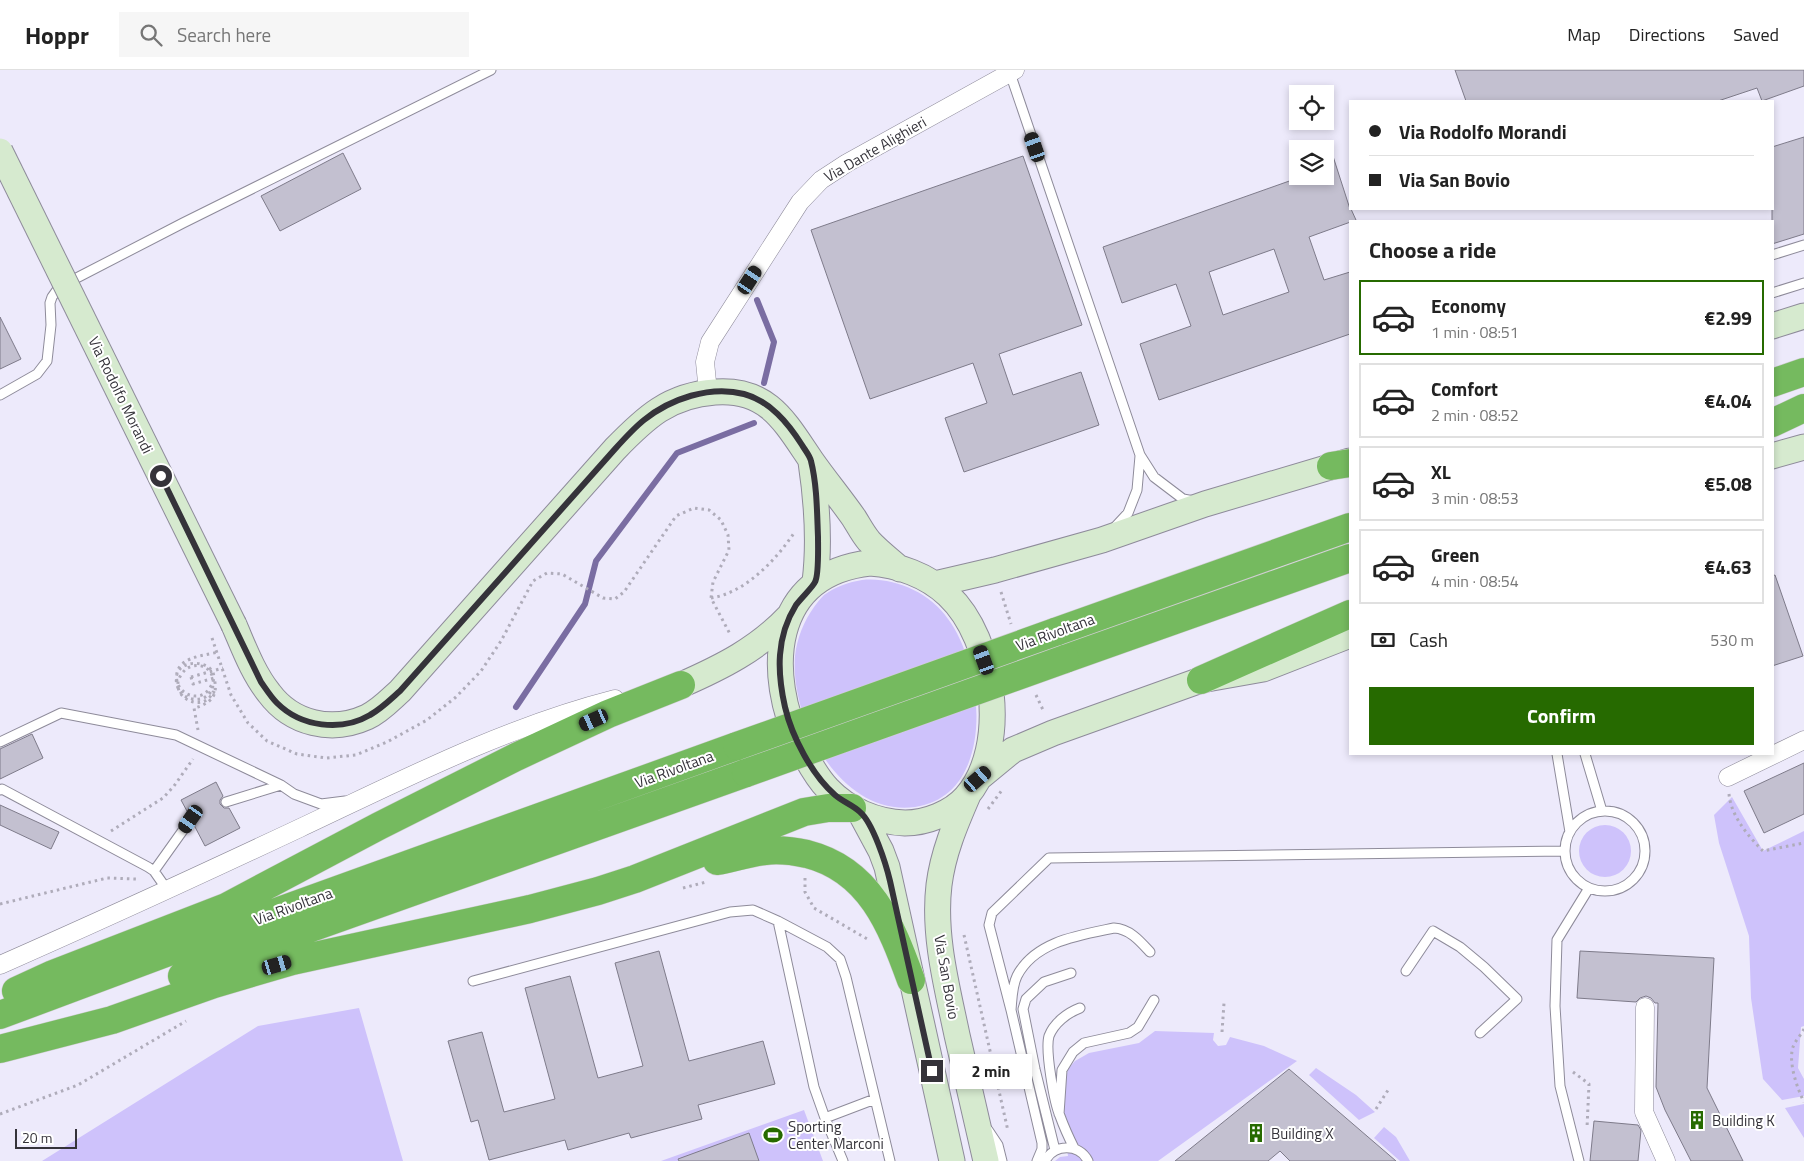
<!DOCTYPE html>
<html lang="en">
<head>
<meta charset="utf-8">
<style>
  body { margin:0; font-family:"Titillium Web",sans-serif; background:#f6f6f6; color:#222; height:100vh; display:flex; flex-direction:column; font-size:19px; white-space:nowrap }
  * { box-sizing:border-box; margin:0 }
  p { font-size:16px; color:#767676 }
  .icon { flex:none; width:28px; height:28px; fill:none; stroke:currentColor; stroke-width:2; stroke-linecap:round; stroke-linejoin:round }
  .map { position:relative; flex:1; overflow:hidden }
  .side { position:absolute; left:1349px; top:150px; width:425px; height:535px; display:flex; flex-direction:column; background:#fff; border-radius:0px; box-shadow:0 2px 8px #0003 }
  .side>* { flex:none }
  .hud { position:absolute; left:1349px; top:30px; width:425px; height:110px; border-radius:0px; box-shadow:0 2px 8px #0003; display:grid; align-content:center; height:110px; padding:0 20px; background:#fff }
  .tools { position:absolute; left:1289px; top:15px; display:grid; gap:10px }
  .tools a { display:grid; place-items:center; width:45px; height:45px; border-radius:0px; background:#fff; box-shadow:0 2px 8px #0003; font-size:25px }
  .scale { position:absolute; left:15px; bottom:12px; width:62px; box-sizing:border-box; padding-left:5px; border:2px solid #35333a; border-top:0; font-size:14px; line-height:18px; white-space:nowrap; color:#35333a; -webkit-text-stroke:4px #fff; paint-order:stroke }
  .end { position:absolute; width:22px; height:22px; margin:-11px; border:6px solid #35333a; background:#fff; box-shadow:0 0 0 2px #fff }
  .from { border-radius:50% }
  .bubble { position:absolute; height:35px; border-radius:0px; background:#fff; box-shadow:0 2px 8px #0003; font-size:16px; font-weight:700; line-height:35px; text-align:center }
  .car { position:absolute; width:15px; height:30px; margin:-15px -8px; border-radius:6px; box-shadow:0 0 4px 1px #0007; background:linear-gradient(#222 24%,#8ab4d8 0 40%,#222 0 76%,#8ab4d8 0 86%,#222 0) }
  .hud b { display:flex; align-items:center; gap:18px; height:48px; font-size:19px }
  .hud b+b { border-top:1px solid #e0e0e0 }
  .hud i { width:12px; height:12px; background:#222 }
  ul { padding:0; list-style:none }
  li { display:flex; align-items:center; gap:15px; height:75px; margin:0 10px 8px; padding:0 10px; border:2px solid #e0e0e0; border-radius:0px }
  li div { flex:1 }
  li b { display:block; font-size:19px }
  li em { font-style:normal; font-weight:700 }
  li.selected { border-color:#266a00 }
  li>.icon { width:45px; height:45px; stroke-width:1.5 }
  h2 { padding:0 20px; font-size:22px; line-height:60px }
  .pay { display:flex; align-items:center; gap:12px; height:55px; padding:0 20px; font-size:19px }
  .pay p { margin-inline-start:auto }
  .primary-button { display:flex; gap:10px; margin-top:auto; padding:10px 20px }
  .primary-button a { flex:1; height:58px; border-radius:0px; background:#266a00; color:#fff; font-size:20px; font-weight:700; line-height:58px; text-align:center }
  header { display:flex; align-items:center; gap:30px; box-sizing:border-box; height:70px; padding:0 25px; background:#fff; border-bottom:1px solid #e0e0e0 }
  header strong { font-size:24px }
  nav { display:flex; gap:28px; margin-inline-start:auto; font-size:18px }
  .search { width:350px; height:45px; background:#f6f6f6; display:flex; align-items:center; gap:12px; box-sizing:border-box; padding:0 18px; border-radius:0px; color:#767676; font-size:19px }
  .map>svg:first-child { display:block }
</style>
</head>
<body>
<header>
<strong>Hoppr</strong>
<div class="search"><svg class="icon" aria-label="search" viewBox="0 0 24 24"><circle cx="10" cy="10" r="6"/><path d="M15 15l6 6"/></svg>Search here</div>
<nav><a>Map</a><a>Directions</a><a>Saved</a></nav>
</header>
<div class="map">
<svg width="1804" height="1091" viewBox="0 0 1804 1091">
  <rect width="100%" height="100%" fill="#edeafb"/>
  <path fill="#cec2fb" d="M 862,510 C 894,507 929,522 948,549 C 985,598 997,725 915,737 C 840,747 790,649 795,586 C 797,568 804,551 814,537 C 817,533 820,529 824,525 C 835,517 849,512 862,510 Z
    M 1732,727 L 1763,781 L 1804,761 L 1804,956 L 1801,957 L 1798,998 L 1804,1009 L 1804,1026 L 1782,1030 L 1763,1009 L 1751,928 L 1749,866 L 1719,773 L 1714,745 Z
    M1579 781a26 26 0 1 1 52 0a26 26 0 1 1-52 0Z
    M 359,938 L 403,1091 L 42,1091 L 258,956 Z
    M 1155,961 L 1214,963 L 1213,970 L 1218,976 L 1226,975 L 1230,967 L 1264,976 L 1297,991 L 1158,1091 L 1055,1091 L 1060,1087 L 1068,1086 L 1062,1045 L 1063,1022 L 1068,999 L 1075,991 L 1089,983 L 1139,973 Z
    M 1316,998 L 1356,1025 L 1375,1042 L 1359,1050 L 1309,1005 Z
    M 1804,1034 L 1804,1068 L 1785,1038 Z
    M 804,1040 L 823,1091 L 661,1091 Z
    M 1384,1057 L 1396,1067 L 1410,1091 L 1400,1091 L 1374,1068 Z"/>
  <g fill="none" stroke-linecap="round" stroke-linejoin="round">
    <path stroke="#7a6da2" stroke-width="6" d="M 757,230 L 774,272 L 764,313
      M 516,637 L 585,534 L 596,491 L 677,383 L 754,353"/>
  </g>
  <path fill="#c3c0d0" stroke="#7e7b8a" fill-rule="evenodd" d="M 1455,0 L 1804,0 L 1804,16 L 1762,31 L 1757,18 L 1718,31 L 1466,31 Z
    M 1804,67 L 1804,164 L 1772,174 L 1772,77 Z
    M 1331,80 L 1350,139 L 1351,139 L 1356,150 L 1309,167 L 1324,210 L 1350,202 L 1350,264 L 1159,330 L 1140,274 L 1191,256 L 1176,214 L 1122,233 L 1103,177 L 1295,109 L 1290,95 L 1298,92 L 1298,106 L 1325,106 L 1325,83 ZM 1274,179 L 1289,222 L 1223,245 L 1209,202 Z
    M 343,83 L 361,119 L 280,161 L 261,126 Z
    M 1023,86 L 1082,255 L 999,284 L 1013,325 L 1081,302 L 1099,355 L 964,402 L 945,348 L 987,333 L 973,293 L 870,329 L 811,160 Z
    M 0,247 L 21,289 L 0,299 Z
    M 1775,505 L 1803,586 L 1772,596 L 1772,506 Z
    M 32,664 L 43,688 L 0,709 L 0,679 Z
    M 1804,693 L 1804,744 L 1764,763 L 1744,721 Z
    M 216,712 L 223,726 L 220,730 L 220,734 L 224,738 L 229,738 L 240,758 L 205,776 L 194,755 L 197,750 L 196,746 L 192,743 L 188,743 L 181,730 Z
    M 0,735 L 59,762 L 51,779 L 0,755 Z
    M 659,881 L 689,991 L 763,971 L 775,1014 L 698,1035 L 702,1049 L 631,1068 L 629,1063 L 568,1080 L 565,1070 L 489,1090 L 478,1050 L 471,1052 L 448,971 L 482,962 L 504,1042 L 555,1029 L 525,918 L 570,906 L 598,1008 L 643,996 L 615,893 Z
    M 1580,881 L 1714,888 L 1707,1018 L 1743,1091 L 1691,1091 L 1665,1040 L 1656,1017 L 1658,933 L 1655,933 L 1651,928 L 1646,926 L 1640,928 L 1636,932 L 1577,928 Z
    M 1289,999 L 1396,1091 L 1290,1091 L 1280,1081 L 1268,1091 L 1175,1091 Z
    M 1594,1051 L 1638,1055 L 1641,1060 L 1638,1091 L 1590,1091 Z
    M 749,1063 L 759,1091 L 679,1091 L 678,1089 Z"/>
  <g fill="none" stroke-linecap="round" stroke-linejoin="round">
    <g stroke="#8e8b9a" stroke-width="11">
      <path id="lane" d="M 1010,3 L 1140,385 L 1154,407 L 1183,429 L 1194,431
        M 1772,185 L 1804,175
        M 1772,223 L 1804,213
        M 0,325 L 37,304 L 47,291 L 51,255 L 50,233 L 52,227 L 57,220 L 63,215 L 183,153 L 491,0
        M 1114,458 L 1128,443 L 1137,420 L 1140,386
        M 0,672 L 61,643 L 176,665 L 281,715 L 294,724 L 321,734 L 345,731
        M 1557,684 L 1570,762
        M 1585,684 L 1602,741
        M 0,720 L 2,719 L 148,797 L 154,801 L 168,821
        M 226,732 L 281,715
        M1565 781a40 40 0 1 1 80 0a40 40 0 1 1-80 0Z
        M 154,801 L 191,749
        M 778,851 L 814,1017 L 825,1048 L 843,1091
        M 1406,901 L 1433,861 L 1460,877 L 1484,897 L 1517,929 L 1480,963
        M 473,911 L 730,842 L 753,840 L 778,851 L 827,877 L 840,889 L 846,907 L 890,1091
        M 1011,940 L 989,855 L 992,843 L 1049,788 L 1565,781
        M 1059,1044 L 1062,1000 L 1073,982 L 1084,973 L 1129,963 L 1138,957 L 1154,930
        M 825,1048 L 875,1029
        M 988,1060 L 998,1075 L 1002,1091
        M 1074,1078 C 1069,1068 1064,1057 1060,1046 C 1054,1032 1045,980 1049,966 C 1054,953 1067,943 1080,938
        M 1055,1080 L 1035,999 L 1023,939 L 1026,929 L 1044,912 L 1071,903
        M 1037,1091 L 1042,1079 L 1042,1073 L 1011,940 C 1012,929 1012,916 1017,906 C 1035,871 1080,865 1114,858 C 1130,859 1140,871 1150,882
        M 1045,1091 C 1054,1074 1079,1073 1088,1091
        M 1579,1091 L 1560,1016 L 1555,936 L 1557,870 L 1589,818"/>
    </g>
    <g stroke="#8e8b9a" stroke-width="19">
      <path id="street" d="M 708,322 L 705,292 L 710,272 L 800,132 L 821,110 L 847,93 L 1015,0
        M 1728,707 L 1804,670
        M 0,895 C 100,851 200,805 300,758 C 402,710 505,657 615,629
        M 1645,937 L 1644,1042 L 1666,1091"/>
    </g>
    <g stroke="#8e8b9a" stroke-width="27">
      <path id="secondary" d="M 1772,256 L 1804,246
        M 1772,386 L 1804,377
        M 811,392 C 817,432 820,472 815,512
        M 870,493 C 898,495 927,505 948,525 C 995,569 1010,677 966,727 C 952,743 926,753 905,753 C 876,752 848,740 828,719 C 816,707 809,692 801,678 C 765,604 769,504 870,493 Z
        M 935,514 L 995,500 L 1102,470 L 1205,434 L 1350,391
        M 234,555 C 244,578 253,603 269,623 C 292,654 332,663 367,647 C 380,641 390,630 400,621 L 615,379 C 645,348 669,325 715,322 C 768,318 785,352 811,390 C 825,410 840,428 854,448 C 859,456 863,464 869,471 C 878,481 890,490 900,499
        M 681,615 C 722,597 758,579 789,546
        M 980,707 L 1013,680 L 1053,663 L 1201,610 L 1263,599 L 1350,565
        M 968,725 C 955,755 943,783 939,815 C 933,865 947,917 957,965 C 967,1007 976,1049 986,1091
        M 860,742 L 881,781 L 887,797 L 952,1091"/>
    </g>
    <g stroke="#cfced0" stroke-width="29">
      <path id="highway" d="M 1772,313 L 1804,302
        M 1772,353 L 1804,338
        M 1331,396 L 1350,393
        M 1055,562 L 1350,457
        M 1065,589 L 1350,488
        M 1201,610 L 1350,544
        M 717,791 C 733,788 749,783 765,781 C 779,779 793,781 807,784 C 870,800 891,855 911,910
        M 182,906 L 269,873 L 746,703
        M 16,921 L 53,904 L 226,837 L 379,756 L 516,687 L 608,644 L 681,615
        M 0,945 L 262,847 L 737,676
        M 0,979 L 112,950 L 214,914 L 292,891 L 530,839 L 598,821 L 635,809 L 804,742 L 828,738 L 852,738"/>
    </g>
    <path stroke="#afacba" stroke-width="3" stroke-dasharray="2.5 4" stroke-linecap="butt" d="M 1001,522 L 1011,554
      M 711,528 C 745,523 776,490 794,463
      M 212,568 L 231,625 L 248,653 L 267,671 L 297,684 L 326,688 L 356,685 L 387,672 L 427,650 L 456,627 L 481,601 L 501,571 L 533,511 L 547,503 L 562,504 L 603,528 L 615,529 L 624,522 L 676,446 L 694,438 L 709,440 L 721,450 L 728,465 L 729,480 L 713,512 L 711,528 L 730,564
      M 191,607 L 193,614 L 214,608 C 219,626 210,634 194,638 L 198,660
      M 1036,625 L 1044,642
      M 1729,724 C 1731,746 1748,766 1763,781 L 1804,773
      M 988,739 L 1002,720
      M 111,761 L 163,728 L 174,716 L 193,689
      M 805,808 L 805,822 L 814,838 L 869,870
      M 683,818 L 706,812
      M 0,834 L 107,808 L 136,809
      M 964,865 L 1008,1061
      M 1804,959 C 1801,965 1795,971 1793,977 C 1788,992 1797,1018 1804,1032
      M 1222,962 L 1224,933
      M 1573,1002 L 1589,1014 L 1587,1058
      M 1376,1039 L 1390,1017
      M 0,1044 L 78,1015 L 186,951"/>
    <use href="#lane" stroke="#fff" stroke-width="9"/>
    <use href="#street" stroke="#fff" stroke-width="18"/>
    <use href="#secondary" stroke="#d6eacf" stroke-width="25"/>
    <use href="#highway" stroke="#75ba5f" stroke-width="28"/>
    <g stroke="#8e8b9a" stroke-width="27" stroke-linecap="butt">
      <path id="secondary-bridge" d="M 0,81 L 234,555"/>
    </g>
    <g stroke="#cfced0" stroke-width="29" stroke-linecap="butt">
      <path id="highway-bridge" d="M 737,676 L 1055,562
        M 746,703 L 1065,589"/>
    </g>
    <path stroke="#afacba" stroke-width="3" stroke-dasharray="2.5 4" stroke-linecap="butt" d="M 191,607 L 223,598
      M 215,623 L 213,622 C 203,645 167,626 181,605 C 184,600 188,597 193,596 C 220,591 220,633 193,629 C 185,628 179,623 177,615 C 169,583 227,589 211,616 C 208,622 203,626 196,626 C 179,626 170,606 182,594 C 191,586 207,585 218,582"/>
    <use href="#secondary-bridge" stroke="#d6eacf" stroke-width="25"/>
    <use href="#highway-bridge" stroke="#75ba5f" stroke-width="28"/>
  </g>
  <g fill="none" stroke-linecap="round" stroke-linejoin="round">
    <path stroke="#35333a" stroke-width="6" d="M 161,406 L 261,612 C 266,619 271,627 277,633 C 301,657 341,662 370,645 C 381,639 391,629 400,621 L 615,379 C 624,369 634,358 644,350 C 670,329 710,315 744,324 C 770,331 788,353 802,375 C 805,380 810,386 811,391 C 817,415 817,442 818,467 C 818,476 819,505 815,512 C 813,517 801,528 796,535 C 776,567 777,602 785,637 C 792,667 812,705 835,725 C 843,732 853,735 860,742 C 873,753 886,794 890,811 L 932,1001"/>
  </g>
  <defs>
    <g id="building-bare" transform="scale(1.5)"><path d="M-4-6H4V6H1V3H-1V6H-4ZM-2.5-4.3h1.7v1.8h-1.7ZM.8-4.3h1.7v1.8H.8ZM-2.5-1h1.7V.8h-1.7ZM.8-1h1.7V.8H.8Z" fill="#266a00" stroke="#fff" stroke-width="2.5" paint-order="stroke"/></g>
    <g id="stadium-bare" transform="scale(1.5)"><path d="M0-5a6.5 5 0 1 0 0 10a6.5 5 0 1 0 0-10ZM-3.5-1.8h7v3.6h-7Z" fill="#266a00" stroke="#fff" stroke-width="2.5" paint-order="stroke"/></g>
  </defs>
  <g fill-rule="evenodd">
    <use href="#building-bare" x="1697" y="1050"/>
    <use href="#building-bare" x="1256" y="1063"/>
    <use href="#stadium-bare" x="773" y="1065"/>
  </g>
  <g text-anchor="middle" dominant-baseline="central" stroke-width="4" stroke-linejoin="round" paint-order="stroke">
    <g font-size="15" fill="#35333a" stroke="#fff">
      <text transform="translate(875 79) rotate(-30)">Via Dante Alighieri</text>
      <text transform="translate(121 325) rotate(64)">Via Rodolfo Morandi</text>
      <text transform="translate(1055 562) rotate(-20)">Via Rivoltana</text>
      <text transform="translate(674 699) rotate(-20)">Via Rivoltana</text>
      <text transform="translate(293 836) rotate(-20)">Via Rivoltana</text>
      <text transform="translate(947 907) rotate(80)">Via San Bovio</text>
    </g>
    <g font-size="15" fill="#35333a" stroke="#fff" text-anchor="start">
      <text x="1712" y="1050">Building K</text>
      <text x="788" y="1056">Sporting<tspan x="788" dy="17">Center Marconi</tspan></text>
      <text x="1271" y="1063">Building X</text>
    </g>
  </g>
</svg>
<div class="tools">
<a><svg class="icon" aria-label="locate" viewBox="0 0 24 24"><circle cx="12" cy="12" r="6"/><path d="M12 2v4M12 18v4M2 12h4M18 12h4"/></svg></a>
<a><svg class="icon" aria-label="layers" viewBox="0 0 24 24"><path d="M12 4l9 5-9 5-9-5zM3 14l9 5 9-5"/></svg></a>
</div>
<div class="scale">20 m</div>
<i class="end from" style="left:161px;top:406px"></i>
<i class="end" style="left:932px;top:1001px"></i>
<div class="bubble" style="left:950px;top:984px;width:82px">2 min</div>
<i class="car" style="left:1035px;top:77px;rotate:341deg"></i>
<i class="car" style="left:750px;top:210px;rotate:33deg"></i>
<i class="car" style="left:984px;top:590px;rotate:340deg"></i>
<i class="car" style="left:594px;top:650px;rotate:246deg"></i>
<i class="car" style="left:978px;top:709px;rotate:49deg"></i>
<i class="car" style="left:191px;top:749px;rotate:215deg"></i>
<i class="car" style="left:277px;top:895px;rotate:74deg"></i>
<div class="hud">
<b><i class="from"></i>Via Rodolfo Morandi</b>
<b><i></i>Via San Bovio</b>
</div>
<section class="side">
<h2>Choose a ride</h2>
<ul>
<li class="selected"><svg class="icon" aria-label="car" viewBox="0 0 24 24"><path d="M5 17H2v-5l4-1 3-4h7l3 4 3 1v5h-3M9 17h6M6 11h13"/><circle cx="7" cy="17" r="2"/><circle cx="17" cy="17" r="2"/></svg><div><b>Economy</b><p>1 min · 08:51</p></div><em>€2.99</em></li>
<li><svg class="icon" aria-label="car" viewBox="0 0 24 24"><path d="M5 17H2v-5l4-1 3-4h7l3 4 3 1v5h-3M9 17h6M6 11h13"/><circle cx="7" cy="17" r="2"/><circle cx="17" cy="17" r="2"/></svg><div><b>Comfort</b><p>2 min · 08:52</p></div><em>€4.04</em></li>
<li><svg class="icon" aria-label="car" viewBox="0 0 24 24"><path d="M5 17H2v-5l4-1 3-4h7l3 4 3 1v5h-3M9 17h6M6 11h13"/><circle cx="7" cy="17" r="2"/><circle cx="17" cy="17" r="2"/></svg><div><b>XL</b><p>3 min · 08:53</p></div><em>€5.08</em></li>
<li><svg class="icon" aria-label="car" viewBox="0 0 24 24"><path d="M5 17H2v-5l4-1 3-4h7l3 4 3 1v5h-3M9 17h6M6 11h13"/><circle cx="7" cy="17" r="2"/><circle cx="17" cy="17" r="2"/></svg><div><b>Green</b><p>4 min · 08:54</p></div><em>€4.63</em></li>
</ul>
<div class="pay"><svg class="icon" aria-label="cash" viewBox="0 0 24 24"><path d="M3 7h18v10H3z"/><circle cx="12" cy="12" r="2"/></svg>Cash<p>530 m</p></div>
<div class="primary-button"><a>Confirm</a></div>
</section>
</div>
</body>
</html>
